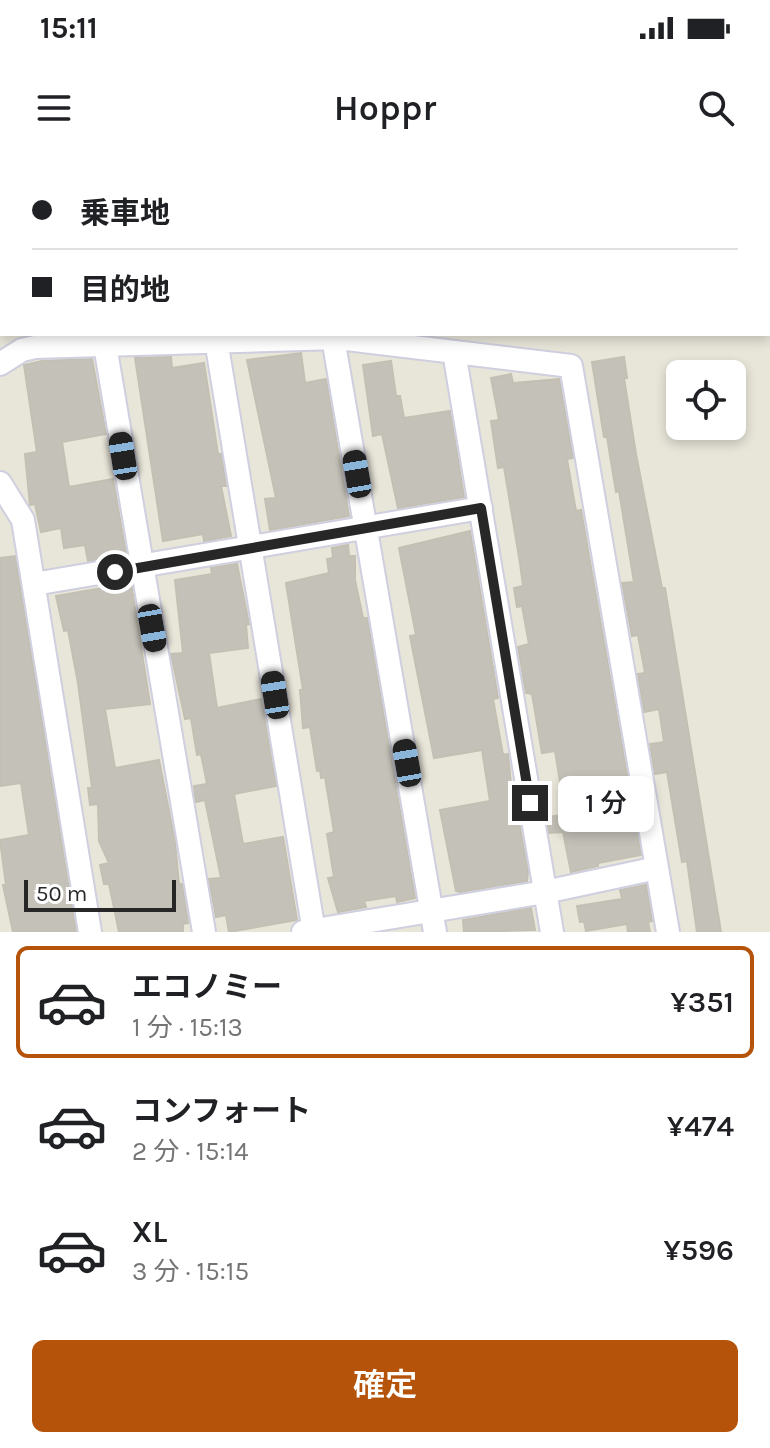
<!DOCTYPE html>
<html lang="ja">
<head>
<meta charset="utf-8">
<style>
  body { margin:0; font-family:Karla,"Noto Sans JP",sans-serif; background:#f6f6f6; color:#202124; height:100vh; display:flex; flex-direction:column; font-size:30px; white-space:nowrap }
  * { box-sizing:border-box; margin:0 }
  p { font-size:26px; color:#757577 }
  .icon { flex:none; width:44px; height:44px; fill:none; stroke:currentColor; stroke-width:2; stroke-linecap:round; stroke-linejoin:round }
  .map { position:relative; height:772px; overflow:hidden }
  .sheet { display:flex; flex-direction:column; background:#fff; flex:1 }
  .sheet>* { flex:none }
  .guide { position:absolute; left:0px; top:0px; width:770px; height:176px; box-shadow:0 4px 12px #0003; display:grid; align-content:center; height:176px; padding:0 32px; background:#fff }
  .buttons { position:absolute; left:666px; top:200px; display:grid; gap:16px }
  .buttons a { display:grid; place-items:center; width:80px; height:80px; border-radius:12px; background:#fff; box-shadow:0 4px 12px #0003; font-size:40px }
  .scale { position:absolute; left:24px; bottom:20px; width:152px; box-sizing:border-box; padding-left:8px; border:4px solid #272727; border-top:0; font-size:22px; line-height:28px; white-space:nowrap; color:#272727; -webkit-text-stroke:6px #fff; paint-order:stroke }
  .end { position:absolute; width:36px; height:36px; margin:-18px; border:10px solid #272727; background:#fff; box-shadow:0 0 0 4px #fff }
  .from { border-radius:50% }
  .bubble { position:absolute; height:56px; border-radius:12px; background:#fff; box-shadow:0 4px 12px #0003; font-size:26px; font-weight:600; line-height:56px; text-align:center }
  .car { position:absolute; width:24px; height:48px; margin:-24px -12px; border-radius:10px; box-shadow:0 0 6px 2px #0007; background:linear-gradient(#222 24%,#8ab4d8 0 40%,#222 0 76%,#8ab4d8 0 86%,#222 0) }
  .guide b { display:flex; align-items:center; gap:28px; height:76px; font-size:30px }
  .guide b+b { border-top:2px solid #e0e0e0 }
  .guide i { width:20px; height:20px; background:#202124 }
  ul { padding:14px 0 0; list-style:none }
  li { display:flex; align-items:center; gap:24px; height:112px; margin:0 16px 12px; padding:0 16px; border:4px solid transparent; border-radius:12px }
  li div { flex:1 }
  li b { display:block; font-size:30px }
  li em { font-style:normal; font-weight:600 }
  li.active { border-color:#b45309 }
  li>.icon { width:72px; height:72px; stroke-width:1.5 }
  .primary-button { display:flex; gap:16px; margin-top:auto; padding:16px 32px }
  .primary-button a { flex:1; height:92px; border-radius:12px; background:#b45309; color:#fff; font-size:32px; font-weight:600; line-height:92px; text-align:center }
  .status { display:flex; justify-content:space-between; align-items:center; height:56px; padding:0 40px; background:#fff; direction:ltr }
  .status svg { height:22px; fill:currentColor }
  header { display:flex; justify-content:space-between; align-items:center; height:104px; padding:0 32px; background:#fff; font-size:36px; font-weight:600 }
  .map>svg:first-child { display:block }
</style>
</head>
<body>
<div class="status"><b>15:11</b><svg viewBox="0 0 49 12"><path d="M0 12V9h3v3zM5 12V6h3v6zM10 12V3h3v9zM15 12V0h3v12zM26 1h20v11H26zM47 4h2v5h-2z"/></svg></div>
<header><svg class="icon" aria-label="menu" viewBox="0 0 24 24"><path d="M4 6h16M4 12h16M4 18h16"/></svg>Hoppr<svg class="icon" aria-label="search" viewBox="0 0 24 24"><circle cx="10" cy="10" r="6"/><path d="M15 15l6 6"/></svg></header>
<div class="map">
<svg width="770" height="772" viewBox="0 0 770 772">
  <rect width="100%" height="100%" fill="#e8e5d9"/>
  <path fill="#c4c1b9" stroke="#c3c0b3" stroke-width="2" d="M 301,193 L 305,223 L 326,219 L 349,356 L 270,370 L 265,339 L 276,338 L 247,200 Z
    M 171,197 L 172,208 L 204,203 L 218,294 L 221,294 L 226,326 L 221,326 L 231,376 L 204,381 L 203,374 L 163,381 L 135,198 Z
    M 624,197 L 627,218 L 624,218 L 636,294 L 662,428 L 665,428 L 721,772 L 697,772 L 687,701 L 682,702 L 667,612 L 655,614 L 650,584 L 664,582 L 659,549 L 644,552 L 638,514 L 645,513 L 638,475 L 632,476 L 622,423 L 634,422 L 619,331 L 616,332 L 607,277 L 604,277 L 592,202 Z
    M 92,199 L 106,274 L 62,282 L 69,327 L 113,319 L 126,394 L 88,401 L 85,385 L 64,388 L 61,368 L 41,372 L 35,344 L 30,345 L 25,294 L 37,292 L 24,205 L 42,201 Z
    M 391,201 L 396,236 L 400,236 L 404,258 L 450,251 L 464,337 L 398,348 L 382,274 L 373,276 L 363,205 Z
    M 511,214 L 513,223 L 559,219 L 573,298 L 567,299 L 576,351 L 581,350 L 629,626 L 622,627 L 630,668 L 636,667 L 641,695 L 598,703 L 598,706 L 571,712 L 563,672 L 549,673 L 547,657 L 564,655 L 562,634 L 555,591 L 542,593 L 532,534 L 526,533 L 518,487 L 529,484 L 522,446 L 517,447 L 514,428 L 523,426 L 520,403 L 504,307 L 498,308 L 491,261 L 499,260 L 491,218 Z
    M 470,371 L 498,538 L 493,539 L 503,595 L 508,594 L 513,646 L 516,646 L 528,711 L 527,721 L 460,732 L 456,731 L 440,650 L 490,641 L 482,590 L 434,598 L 410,476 L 416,475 L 399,388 Z
    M 348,385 L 349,396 L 355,396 L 355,420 L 363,458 L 367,458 L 415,738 L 397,742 L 396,736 L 364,741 L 366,747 L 338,752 L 328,718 L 334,717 L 327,674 L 334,672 L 325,617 L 321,618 L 320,610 L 317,611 L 310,567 L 303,568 L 300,530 L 303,530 L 286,423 L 329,413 L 327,399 L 333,398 L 332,388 Z
    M 15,396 L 76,772 L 13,772 L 3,725 L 6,725 L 0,680 L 29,675 L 21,623 L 0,626 L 0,398 Z
    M 237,404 L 249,464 L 246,465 L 248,488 L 209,493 L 217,548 L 261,539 L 276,626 L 234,634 L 243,684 L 283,677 L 297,760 L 229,772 L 226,755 L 216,757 L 209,719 L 221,718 L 205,640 L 196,642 L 194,626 L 207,624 L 201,594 L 197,595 L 191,558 L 185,559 L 171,494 L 183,493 L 175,420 L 212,414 L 211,408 Z
    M 131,423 L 150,544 L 105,549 L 115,608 L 159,600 L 175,682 L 179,724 L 182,724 L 188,763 L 183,764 L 183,772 L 119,772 L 109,724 L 104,724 L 100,705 L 109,703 L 99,681 L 98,644 L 90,645 L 88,628 L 92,628 L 78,523 L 68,470 L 64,471 L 56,436 Z
    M 646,725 L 652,761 L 648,762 L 650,772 L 628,772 L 627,764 L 586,771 L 584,761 L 580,762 L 577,746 L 622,739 L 620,730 Z
    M 531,748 L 535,770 L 464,772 L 463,760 Z"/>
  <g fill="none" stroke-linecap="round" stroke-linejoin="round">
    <g stroke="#cfcfdf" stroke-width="26">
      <path id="minor" d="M 54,2 L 55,0
        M 218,2 L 218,0
        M 314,2 L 314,0
        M 0,86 L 2,86
        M 215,174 L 314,772
        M 333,178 L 435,772
        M 105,185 L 204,772
        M 454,192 L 552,772
        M 0,204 L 22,190 L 35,187 L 338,178 L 571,206 L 668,772
        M 0,323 L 23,360 L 90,772
        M 34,424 L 481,348
        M 303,772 L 545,732 L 657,708"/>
    </g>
    <use href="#minor" stroke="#fff" stroke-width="22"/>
  </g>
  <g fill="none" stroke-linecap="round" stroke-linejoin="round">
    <path stroke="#272727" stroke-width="10" d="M 115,412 L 481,348 L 530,643"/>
  </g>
</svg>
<div class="buttons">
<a><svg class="icon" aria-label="locate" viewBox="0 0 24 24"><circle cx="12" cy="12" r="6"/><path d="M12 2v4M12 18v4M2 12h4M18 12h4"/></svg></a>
</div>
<div class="scale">50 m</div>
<i class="end from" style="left:115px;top:412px"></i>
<i class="end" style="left:530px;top:643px"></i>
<div class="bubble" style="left:558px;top:616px;width:96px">1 分</div>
<i class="car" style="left:123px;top:296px;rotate:351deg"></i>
<i class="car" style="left:357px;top:314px;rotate:350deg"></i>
<i class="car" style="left:152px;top:468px;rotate:170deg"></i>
<i class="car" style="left:275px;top:535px;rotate:351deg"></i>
<i class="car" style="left:407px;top:603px;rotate:350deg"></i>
<div class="guide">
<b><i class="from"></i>乗車地</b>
<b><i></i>目的地</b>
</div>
</div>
<section class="sheet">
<ul>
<li class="active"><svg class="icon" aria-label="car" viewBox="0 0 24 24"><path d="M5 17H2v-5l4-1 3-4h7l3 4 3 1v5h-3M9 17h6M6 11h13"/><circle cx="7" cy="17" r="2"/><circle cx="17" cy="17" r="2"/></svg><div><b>エコノミー</b><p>1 分 · 15:13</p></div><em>¥351</em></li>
<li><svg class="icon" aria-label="car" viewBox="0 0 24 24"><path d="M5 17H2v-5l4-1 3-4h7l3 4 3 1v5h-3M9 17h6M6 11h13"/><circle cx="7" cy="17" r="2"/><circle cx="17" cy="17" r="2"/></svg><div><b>コンフォート</b><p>2 分 · 15:14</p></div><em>¥474</em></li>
<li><svg class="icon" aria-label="car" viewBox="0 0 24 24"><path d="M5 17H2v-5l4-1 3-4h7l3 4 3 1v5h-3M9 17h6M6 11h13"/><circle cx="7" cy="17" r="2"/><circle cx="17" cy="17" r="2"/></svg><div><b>XL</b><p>3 分 · 15:15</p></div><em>¥596</em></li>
</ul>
<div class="primary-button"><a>確定</a></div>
</section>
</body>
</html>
